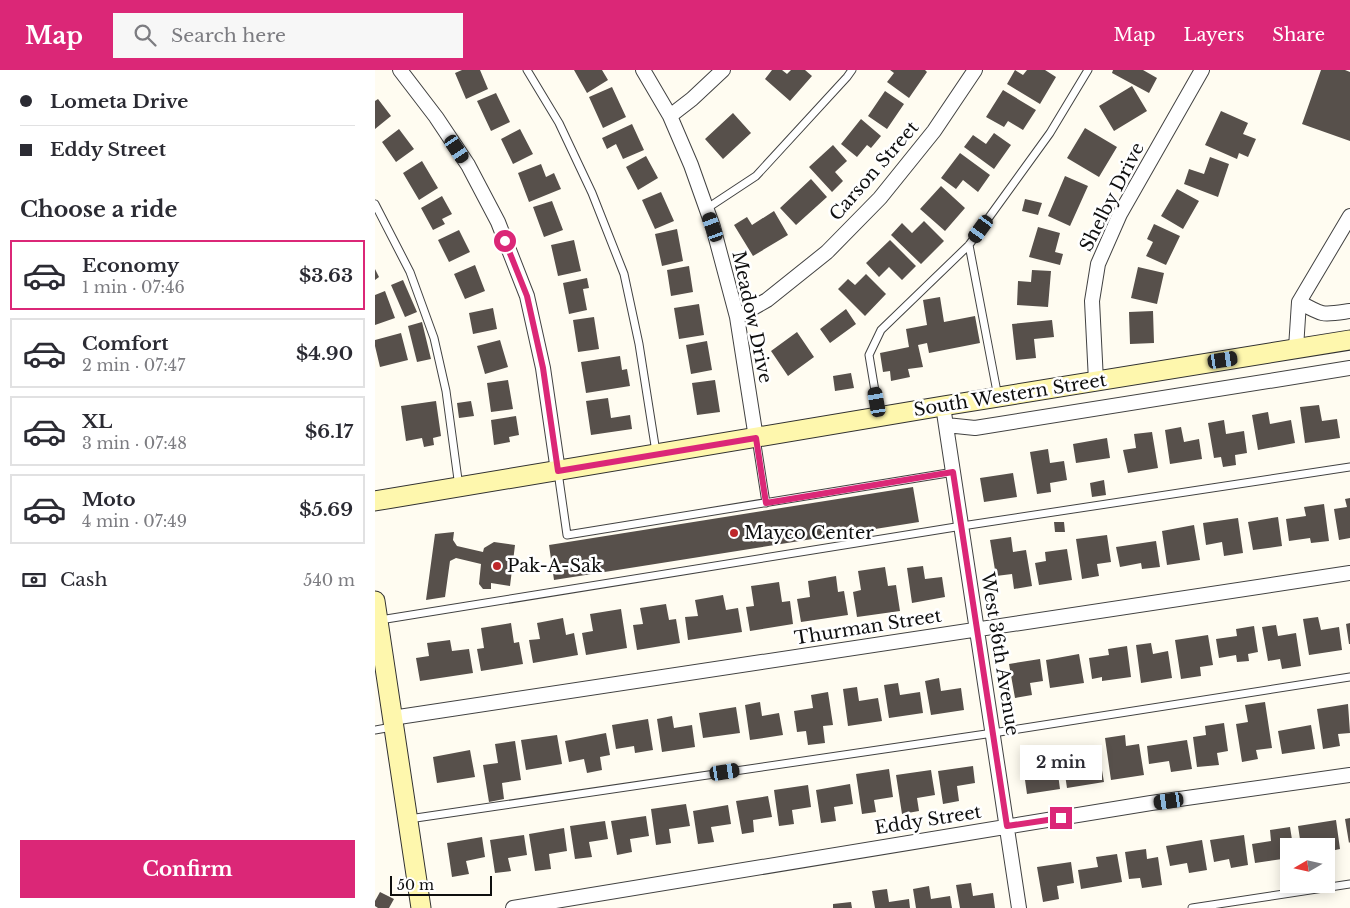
<!DOCTYPE html>
<html lang="en">
<head>
<meta charset="utf-8">
<style>
  body { margin:0; font-family:"Libre Baskerville",serif; background:#f7f7f7; color:#2b2b33; height:100vh; display:flex; flex-direction:column; font-size:19px; white-space:nowrap }
  * { box-sizing:border-box; margin:0 }
  p { font-size:16px; color:#7c7c81 }
  .icon { flex:none; width:28px; height:28px; fill:none; stroke:currentColor; stroke-width:2; stroke-linecap:round; stroke-linejoin:round }
  .map { position:relative; flex:1; overflow:hidden }
  .panel { display:flex; flex-direction:column; background:#fff; width:375px }
  .panel>* { flex:none }
  .banner { display:grid; align-content:center; height:110px; padding:0 20px; background:#fff }
  .needle { width:32px; rotate:261deg }
  .buttons { position:absolute; left:905px; top:768px; display:grid; gap:10px }
  .buttons a { display:grid; place-items:center; width:55px; height:55px; border-radius:0px; background:#fff; box-shadow:0 2px 12px #0003; font-size:25px }
  .scale { position:absolute; left:15px; bottom:12px; width:102px; box-sizing:border-box; padding-left:5px; border:2px solid #0f0f0f; border-top:0; font-size:14px; line-height:18px; white-space:nowrap; color:#0f0f0f; -webkit-text-stroke:4px #fff; paint-order:stroke }
  .end { position:absolute; width:22px; height:22px; margin:-11px; border:6px solid #db2777; background:#fff; box-shadow:0 0 0 2px #fff }
  .from { border-radius:50% }
  .bubble { position:absolute; height:35px; border-radius:0px; background:#fff; box-shadow:0 2px 12px #0003; font-size:16px; font-weight:800; line-height:35px; text-align:center }
  .car { position:absolute; width:15px; height:30px; margin:-15px -8px; border-radius:6px; box-shadow:0 0 4px 1px #0007; background:linear-gradient(#222 24%,#8ab4d8 0 40%,#222 0 76%,#8ab4d8 0 86%,#222 0) }
  .banner b { display:flex; align-items:center; gap:18px; height:48px; font-size:19px }
  .banner b+b { border-top:1px solid #e1e1e2 }
  .banner i { width:12px; height:12px; background:#2b2b33 }
  ul { padding:0; list-style:none }
  li { display:flex; align-items:center; gap:15px; height:70px; margin:0 10px 8px; padding:0 10px; border:2px solid #e1e1e2; border-radius:0px }
  li div { flex:1 }
  li b { display:block; font-size:19px }
  li em { font-style:normal; font-weight:800 }
  li.on { border-color:#db2777 }
  li>.icon { width:45px; height:45px; stroke-width:1.5 }
  h2 { padding:0 20px; font-size:22px; line-height:60px }
  .pay { display:flex; align-items:center; gap:12px; height:55px; padding:0 20px; font-size:19px }
  .pay p { margin-inline-start:auto }
  .button { display:flex; gap:10px; margin-top:auto; padding:10px 20px }
  .button a { flex:1; height:58px; border-radius:0px; background:#db2777; color:#fff; font-size:20px; font-weight:800; line-height:58px; text-align:center }
  header { display:flex; align-items:center; gap:30px; box-sizing:border-box; height:70px; padding:0 25px; background:#db2777; color:#fff }
  header strong { font-size:24px }
  nav { display:flex; gap:28px; margin-inline-start:auto; font-size:18px }
  .search { width:350px; height:45px; background:#f7f7f7; display:flex; align-items:center; gap:12px; box-sizing:border-box; padding:0 18px; border-radius:0px; color:#7c7c81; font-size:19px }
  main { display:flex; flex:1; min-height:0 }
  .map>svg:first-child { display:block }
</style>
</head>
<body>
<header>
<strong>Map</strong>
<div class="search"><svg class="icon" aria-label="search" viewBox="0 0 24 24"><circle cx="10" cy="10" r="6"/><path d="M15 15l6 6"/></svg>Search here</div>
<nav><a>Map</a><a>Layers</a><a>Share</a></nav>
</header>
<main>
<section class="panel">
<div class="banner">
<b><i class="from"></i>Lometa Drive</b>
<b><i></i>Eddy Street</b>
</div>
<h2>Choose a ride</h2>
<ul>
<li class="on"><svg class="icon" aria-label="car" viewBox="0 0 24 24"><path d="M5 17H2v-5l4-1 3-4h7l3 4 3 1v5h-3M9 17h6M6 11h13"/><circle cx="7" cy="17" r="2"/><circle cx="17" cy="17" r="2"/></svg><div><b>Economy</b><p>1 min · 07:46</p></div><em>$3.63</em></li>
<li><svg class="icon" aria-label="car" viewBox="0 0 24 24"><path d="M5 17H2v-5l4-1 3-4h7l3 4 3 1v5h-3M9 17h6M6 11h13"/><circle cx="7" cy="17" r="2"/><circle cx="17" cy="17" r="2"/></svg><div><b>Comfort</b><p>2 min · 07:47</p></div><em>$4.90</em></li>
<li><svg class="icon" aria-label="car" viewBox="0 0 24 24"><path d="M5 17H2v-5l4-1 3-4h7l3 4 3 1v5h-3M9 17h6M6 11h13"/><circle cx="7" cy="17" r="2"/><circle cx="17" cy="17" r="2"/></svg><div><b>XL</b><p>3 min · 07:48</p></div><em>$6.17</em></li>
<li><svg class="icon" aria-label="car" viewBox="0 0 24 24"><path d="M5 17H2v-5l4-1 3-4h7l3 4 3 1v5h-3M9 17h6M6 11h13"/><circle cx="7" cy="17" r="2"/><circle cx="17" cy="17" r="2"/></svg><div><b>Moto</b><p>4 min · 07:49</p></div><em>$5.69</em></li>
</ul>
<div class="pay"><svg class="icon" aria-label="cash" viewBox="0 0 24 24"><path d="M3 7h18v10H3z"/><circle cx="12" cy="12" r="2"/></svg>Cash<p>540 m</p></div>
<div class="button"><a>Confirm</a></div>
</section>
<div class="map">
<svg width="975" height="838" viewBox="0 0 975 838">
  <rect width="100%" height="100%" fill="#fffcf1"/>
  <path fill="#57504b" d="M 87,0 L 105,0 L 113,19 L 91,29 L 80,3 Z
    M 199,0 L 227,0 L 233,10 L 212,23 Z
    M 397,0 L 407,0 L 412,4 L 416,0 L 430,0 L 437,6 L 415,31 L 390,9 Z
    M 515,0 L 550,0 L 552,2 L 534,28 L 512,12 L 519,3 Z
    M 640,0 L 648,5 L 652,0 L 670,0 L 681,7 L 665,34 L 632,14 Z
    M 738,0 L 768,0 L 782,8 L 774,23 L 737,3 Z
    M 946,0 L 970,0 L 975,2 L 975,71 L 927,54 Z
    M 757,16 L 772,41 L 739,61 L 724,36 Z
    M 237,17 L 251,47 L 228,58 L 214,27 Z
    M 628,20 L 661,40 L 648,60 L 633,51 L 629,57 L 611,47 Z
    M 510,21 L 529,34 L 512,59 L 493,46 Z
    M 121,23 L 135,52 L 116,61 L 102,31 Z
    M 3,29 L 16,46 L 0,59 L 0,31 Z
    M 846,41 L 873,53 L 868,64 L 881,69 L 873,87 L 864,83 L 862,89 L 830,75 Z
    M 358,43 L 376,63 L 348,89 L 330,69 Z
    M 486,49 L 506,66 L 496,78 L 492,75 L 482,87 L 466,74 Z
    M 257,54 L 269,80 L 248,89 L 241,74 L 232,79 L 227,68 Z
    M 710,58 L 742,77 L 724,107 L 692,88 Z
    M 24,59 L 39,79 L 21,92 L 7,72 Z
    M 145,59 L 158,84 L 138,94 L 126,69 Z
    M 619,63 L 636,75 L 619,99 L 589,77 L 598,65 L 611,74 Z
    M 458,75 L 472,91 L 460,102 L 468,111 L 457,122 L 434,97 Z
    M 585,83 L 615,105 L 603,122 L 588,110 L 581,119 L 566,108 Z
    M 271,86 L 283,108 L 263,120 L 251,97 Z
    M 835,87 L 854,94 L 843,127 L 809,114 L 814,99 L 829,104 Z
    M 47,91 L 63,118 L 44,130 L 28,103 Z
    M 166,94 L 171,107 L 179,103 L 186,119 L 154,132 L 143,103 Z
    M 690,106 L 713,116 L 695,156 L 673,146 Z
    M 436,109 L 452,127 L 421,155 L 405,138 Z
    M 566,116 L 590,138 L 570,161 L 545,139 Z
    M 802,119 L 824,131 L 808,159 L 786,146 Z
    M 286,122 L 299,151 L 280,159 L 267,130 Z
    M 67,126 L 77,144 L 67,149 L 70,154 L 58,160 L 46,138 Z
    M 650,129 L 667,133 L 663,145 L 647,141 Z
    M 177,131 L 188,160 L 169,167 L 158,137 Z
    M 399,141 L 413,165 L 378,186 L 359,155 L 372,147 L 377,155 Z
    M 549,151 L 569,171 L 546,194 L 516,165 L 527,153 L 537,163 Z
    M 779,154 L 805,166 L 791,195 L 771,186 L 778,172 L 772,169 Z
    M 663,157 L 685,163 L 680,182 L 688,184 L 685,195 L 654,187 Z
    M 302,159 L 308,191 L 287,196 L 280,164 Z
    M 84,160 L 95,182 L 74,192 L 63,170 Z
    M 199,170 L 206,201 L 183,206 L 176,175 Z
    M 515,170 L 541,196 L 527,210 L 514,197 L 504,207 L 491,193 Z
    M 100,195 L 110,221 L 90,229 L 79,204 Z
    M 314,196 L 318,222 L 296,226 L 292,200 Z
    M 763,197 L 789,203 L 782,234 L 756,228 Z
    M 0,199 L 4,207 L 0,210 Z
    M 657,200 L 676,201 L 673,237 L 642,235 L 643,211 L 656,212 Z
    M 491,204 L 511,224 L 490,246 L 463,219 L 473,209 L 480,215 Z
    M 212,208 L 214,218 L 208,219 L 212,240 L 194,244 L 188,213 Z
    M 28,210 L 42,242 L 30,247 L 16,215 Z
    M 10,221 L 20,248 L 0,255 L 0,225 Z
    M 565,227 L 569,252 L 600,246 L 605,273 L 554,283 L 552,273 L 543,275 L 548,297 L 533,299 L 535,307 L 516,311 L 515,301 L 508,302 L 505,283 L 534,277 L 531,259 L 552,255 L 548,230 Z
    M 324,234 L 329,265 L 304,269 L 299,238 Z
    M 118,238 L 122,259 L 98,264 L 94,243 Z
    M 471,239 L 481,254 L 455,273 L 445,259 Z
    M 778,241 L 779,273 L 755,274 L 754,242 Z
    M 219,247 L 224,279 L 203,282 L 198,250 Z
    M 677,250 L 679,267 L 659,269 L 661,288 L 641,290 L 637,254 Z
    M 47,252 L 56,289 L 42,292 L 33,256 Z
    M 422,262 L 439,287 L 413,306 L 396,281 Z
    M 26,263 L 33,290 L 5,297 L 0,276 L 0,270 Z
    M 125,270 L 133,297 L 110,304 L 102,276 Z
    M 332,271 L 337,300 L 316,304 L 311,275 Z
    M 245,286 L 247,300 L 252,299 L 255,316 L 211,323 L 206,292 Z
    M 476,303 L 479,318 L 460,321 L 458,306 Z
    M 133,310 L 138,339 L 116,342 L 112,313 Z
    M 340,310 L 345,342 L 322,345 L 317,313 Z
    M 233,328 L 236,348 L 255,345 L 257,359 L 216,365 L 211,331 Z
    M 61,331 L 66,366 L 58,368 L 59,375 L 49,377 L 47,368 L 31,371 L 26,336 Z
    M 96,331 L 99,346 L 84,348 L 82,333 Z
    M 944,335 L 947,351 L 962,349 L 965,368 L 930,373 L 925,337 Z
    M 893,342 L 895,354 L 916,350 L 920,373 L 883,380 L 877,345 Z
    M 141,346 L 144,365 L 134,367 L 135,372 L 119,375 L 116,350 Z
    M 849,350 L 851,364 L 869,361 L 872,383 L 860,385 L 861,395 L 848,397 L 846,387 L 839,388 L 833,353 Z
    M 806,357 L 809,372 L 824,369 L 827,389 L 795,394 L 790,360 Z
    M 777,362 L 783,398 L 753,403 L 748,380 L 761,378 L 759,364 Z
    M 732,368 L 735,388 L 701,393 L 698,374 Z
    M 673,379 L 675,393 L 689,391 L 692,410 L 675,413 L 676,422 L 662,424 L 655,382 Z
    M 638,403 L 642,427 L 609,432 L 605,408 Z
    M 729,410 L 731,425 L 717,427 L 715,413 Z
    M 538,417 L 544,452 L 179,510 L 174,475 Z
    M 975,428 L 975,468 L 964,470 L 959,439 L 972,437 L 970,429 Z
    M 949,434 L 954,471 L 936,473 L 935,468 L 914,471 L 911,449 L 931,446 L 929,437 Z
    M 903,447 L 907,476 L 878,480 L 873,452 Z
    M 863,448 L 868,483 L 849,486 L 847,472 L 831,475 L 828,453 Z
    M 679,452 L 689,452 L 690,462 L 680,462 Z
    M 819,455 L 825,490 L 792,495 L 787,461 Z
    M 79,462 L 78,470 L 82,476 L 108,482 L 109,478 L 119,472 L 140,475 L 135,516 L 116,513 L 116,519 L 108,519 L 104,514 L 106,494 L 81,488 L 75,491 L 70,527 L 51,530 L 60,464 Z
    M 732,465 L 736,492 L 722,494 L 724,506 L 707,509 L 701,469 Z
    M 636,467 L 638,482 L 651,480 L 657,516 L 639,519 L 637,504 L 621,506 L 615,470 Z
    M 781,471 L 785,497 L 767,499 L 766,493 L 745,497 L 741,477 Z
    M 692,479 L 697,510 L 664,515 L 660,493 L 671,491 L 670,482 Z
    M 548,496 L 550,509 L 567,507 L 570,527 L 537,533 L 532,498 Z
    M 510,497 L 513,516 L 521,515 L 525,541 L 482,547 L 478,522 L 486,520 L 483,501 Z
    M 461,506 L 463,522 L 469,521 L 473,545 L 426,552 L 422,529 L 435,527 L 433,511 Z
    M 404,512 L 407,532 L 415,531 L 418,554 L 375,561 L 371,537 L 379,536 L 376,516 Z
    M 348,525 L 351,540 L 363,538 L 367,562 L 313,570 L 310,547 L 323,546 L 320,530 Z
    M 291,534 L 294,550 L 301,549 L 305,573 L 262,580 L 258,555 L 268,554 L 265,538 Z
    M 246,539 L 252,578 L 211,585 L 207,563 L 218,561 L 215,544 Z
    M 943,547 L 946,560 L 964,557 L 967,580 L 934,585 L 928,549 Z
    M 188,548 L 191,565 L 199,563 L 203,585 L 158,593 L 154,570 L 165,569 L 162,553 Z
    M 136,553 L 139,573 L 144,572 L 148,594 L 106,601 L 102,579 L 109,578 L 106,558 Z
    M 975,553 L 975,574 L 974,574 L 971,554 Z
    M 901,555 L 903,566 L 921,563 L 926,596 L 907,599 L 905,589 L 893,591 L 887,557 Z
    M 879,556 L 883,582 L 873,584 L 874,591 L 862,592 L 861,585 L 844,588 L 841,569 L 862,566 L 861,559 Z
    M 833,565 L 838,595 L 825,597 L 826,606 L 806,609 L 800,570 Z
    M 75,570 L 77,581 L 94,579 L 98,603 L 45,611 L 41,588 L 54,586 L 52,573 Z
    M 776,573 L 778,584 L 793,581 L 797,608 L 766,613 L 761,575 Z
    M 752,576 L 756,607 L 727,611 L 727,607 L 717,609 L 714,588 L 734,585 L 733,579 Z
    M 704,584 L 709,613 L 675,618 L 671,590 Z
    M 665,589 L 668,611 L 655,613 L 657,625 L 640,628 L 634,594 Z
    M 564,608 L 566,621 L 586,618 L 589,640 L 556,645 L 550,611 Z
    M 523,613 L 525,625 L 545,622 L 548,643 L 514,648 L 509,615 Z
    M 482,617 L 484,631 L 503,628 L 507,651 L 473,656 L 468,619 Z
    M 453,622 L 458,655 L 448,656 L 450,673 L 433,675 L 431,661 L 422,662 L 419,641 L 438,638 L 436,625 Z
    M 385,632 L 387,646 L 404,643 L 408,665 L 375,670 L 370,635 Z
    M 890,632 L 897,678 L 881,680 L 883,689 L 867,692 L 861,654 L 873,652 L 870,635 Z
    M 973,634 L 975,663 L 963,664 L 965,676 L 948,679 L 942,639 Z
    M 361,637 L 365,663 L 328,668 L 324,643 Z
    M 297,646 L 299,658 L 317,655 L 320,677 L 287,682 L 282,649 Z
    M 273,649 L 278,680 L 260,683 L 259,676 L 241,679 L 237,655 Z
    M 849,653 L 853,681 L 842,683 L 844,695 L 822,697 L 818,667 L 831,665 L 830,656 Z
    M 936,655 L 940,679 L 907,684 L 903,661 Z
    M 231,663 L 235,685 L 225,687 L 227,700 L 212,703 L 209,689 L 194,692 L 190,671 Z
    M 182,665 L 187,694 L 151,700 L 146,670 Z
    M 750,665 L 751,676 L 764,674 L 769,705 L 736,710 L 730,668 Z
    M 812,670 L 817,699 L 796,702 L 794,691 L 774,694 L 772,676 Z
    M 140,671 L 146,710 L 127,713 L 129,729 L 114,732 L 108,695 L 123,693 L 120,674 Z
    M 95,680 L 100,707 L 62,713 L 58,687 Z
    M 724,683 L 729,712 L 692,718 L 689,698 L 707,695 L 705,686 Z
    M 663,686 L 665,700 L 682,697 L 685,719 L 652,724 L 647,689 Z
    M 598,696 L 600,713 L 582,716 L 584,731 L 568,734 L 563,701 Z
    M 514,699 L 518,727 L 499,730 L 501,742 L 487,744 L 481,704 Z
    M 556,700 L 560,725 L 542,728 L 544,741 L 527,744 L 521,705 Z
    M 475,714 L 478,734 L 459,737 L 461,751 L 446,753 L 441,720 Z
    M 433,715 L 436,737 L 417,740 L 419,754 L 404,756 L 399,720 Z
    M 393,726 L 397,747 L 378,750 L 379,762 L 367,764 L 361,731 Z
    M 311,734 L 315,756 L 294,759 L 296,773 L 281,775 L 276,739 Z
    M 353,735 L 356,754 L 336,757 L 339,772 L 323,774 L 318,741 Z
    M 271,746 L 274,766 L 255,769 L 257,782 L 242,785 L 236,751 Z
    M 975,748 L 975,772 L 974,773 L 970,749 Z
    M 961,750 L 965,779 L 951,782 L 951,776 L 926,776 L 923,756 Z
    M 230,751 L 233,769 L 214,772 L 217,787 L 200,789 L 195,756 Z
    M 915,757 L 918,776 L 914,776 L 914,788 L 880,793 L 877,774 L 896,771 L 895,760 Z
    M 189,758 L 192,781 L 174,784 L 176,799 L 160,801 L 154,764 Z
    M 149,765 L 152,785 L 133,788 L 136,801 L 120,803 L 115,770 Z
    M 869,765 L 873,795 L 856,798 L 854,789 L 839,792 L 835,770 Z
    M 107,767 L 110,787 L 91,791 L 94,804 L 77,807 L 72,773 Z
    M 827,770 L 832,800 L 814,803 L 812,793 L 795,796 L 791,776 Z
    M 771,779 L 772,789 L 783,787 L 787,815 L 767,818 L 765,808 L 754,809 L 750,782 Z
    M 742,784 L 747,812 L 706,819 L 703,800 L 723,797 L 721,787 Z
    M 696,792 L 699,813 L 682,816 L 684,829 L 668,832 L 662,797 Z
    M 596,813 L 598,826 L 618,823 L 620,838 L 585,838 L 581,815 Z
    M 554,816 L 556,829 L 575,826 L 577,838 L 541,838 L 538,819 Z
    M 512,819 L 514,832 L 534,829 L 535,838 L 500,838 L 497,821 Z
    M 5,822 L 19,829 L 14,838 L 3,838 L 0,836 L 0,831 Z
    M 476,832 L 477,838 L 458,838 L 458,834 Z"/>
  <g fill="none" stroke-linecap="round" stroke-linejoin="round">
    <g stroke="#424242" stroke-width="9">
      <path id="lane" d="M 152,0 L 184,53 L 217,123 L 249,204 L 264,274 L 281,382
        M 0,134 L 35,202 L 59,268 L 71,321 L 84,417
        M 331,139 L 381,106 L 472,7 L 477,0
        M 594,175 L 623,327
        M 504,345 L 494,285 L 506,260 L 594,175 L 675,63 L 713,0
        M 381,368 L 391,433
        M 183,402 L 192,465 L 579,402
        M 5,550 L 587,456 L 975,397
        M 0,660 L 17,657
        M 34,749 L 618,663 L 975,607
        M 817,838 L 975,814"/>
    </g>
    <g stroke="#424242" stroke-width="16">
      <path id="street" d="M 25,0 L 61,47 L 93,95 L 123,152 L 152,226 L 168,298 L 183,401
        M 268,0 L 295,46 L 316,95 L 338,157 L 362,247 L 381,368
        M 295,46 L 317,29 L 348,0
        M 924,232 C 949,246 947,245 975,241
        M 362,247 L 392,230 L 452,182 L 505,128 L 559,61 L 600,0
        M 921,278 L 924,232 L 975,146
        M 721,311 L 717,231 L 723,194 L 745,144 L 827,0
        M 568,336 L 644,838
        M 571,355 L 600,358 L 975,298
        M 17,648 L 975,503
        M 138,838 L 776,733 L 975,705"/>
    </g>
    <g stroke="#313131" stroke-width="21">
      <path id="secondary" d="M 0,431 L 568,336 L 975,270
        M 0,531 L 46,838"/>
    </g>
    <use href="#lane" stroke="#fff" stroke-width="7"/>
    <use href="#street" stroke="#fff" stroke-width="14"/>
    <use href="#secondary" stroke="#fef7ad" stroke-width="19"/>
  </g>
  <g fill="none" stroke-linecap="round" stroke-linejoin="round">
    <path stroke="#db2777" stroke-width="6" d="M 130,171 L 152,226 L 168,298 L 183,401 L 381,368 L 391,433 L 578,402 L 632,756 L 686,748"/>
  </g>
  <g fill="#be282b" stroke="#fff" stroke-width="2">
    <circle cx="359" cy="463" r="5"/>
    <circle cx="122" cy="496" r="5"/>
  </g>
  <g text-anchor="middle" dominant-baseline="central" stroke-width="5" stroke-linejoin="round" paint-order="stroke">
    <g font-size="18" fill="#0f0f0f" stroke="#fff">
      <text transform="translate(499 101) rotate(-49)">Carson Street</text>
      <text transform="translate(737 127) rotate(-63)">Shelby Drive</text>
      <text transform="translate(377 247) rotate(78)">Meadow Drive</text>
      <text transform="translate(635 325) rotate(-9)">South Western Street</text>
      <text transform="translate(493 557) rotate(-9)">Thurman Street</text>
      <text transform="translate(625 584) rotate(81)">West 36th Avenue</text>
      <text transform="translate(553 750) rotate(-9)">Eddy Street</text>
    </g>
    <g font-size="18" fill="#0f0f0f" stroke="#fff" text-anchor="start">
      <text x="369" y="463">Mayco Center</text>
      <text x="132" y="496">Pak-A-Sak</text>
    </g>
  </g>
</svg>
<div class="buttons">
<a><svg class="needle" viewBox="-14 -14 28 28"><path d="M0-13l5 13h-10z" fill="#e53935"/><path d="M0 13l5-13h-10z" fill="#7c7c81"/></svg></a>
</div>
<div class="scale">50 m</div>
<i class="end from" style="left:130px;top:171px"></i>
<i class="end" style="left:686px;top:748px"></i>
<div class="bubble" style="left:645px;top:675px;width:82px">2 min</div>
<i class="car" style="left:82px;top:79px;rotate:146deg"></i>
<i class="car" style="left:338px;top:157px;rotate:340deg"></i>
<i class="car" style="left:606px;top:159px;rotate:216deg"></i>
<i class="car" style="left:848px;top:290px;rotate:81deg"></i>
<i class="car" style="left:502px;top:332px;rotate:350deg"></i>
<i class="car" style="left:350px;top:702px;rotate:81deg"></i>
<i class="car" style="left:794px;top:731px;rotate:262deg"></i>
</div>
</main>
</body>
</html>
